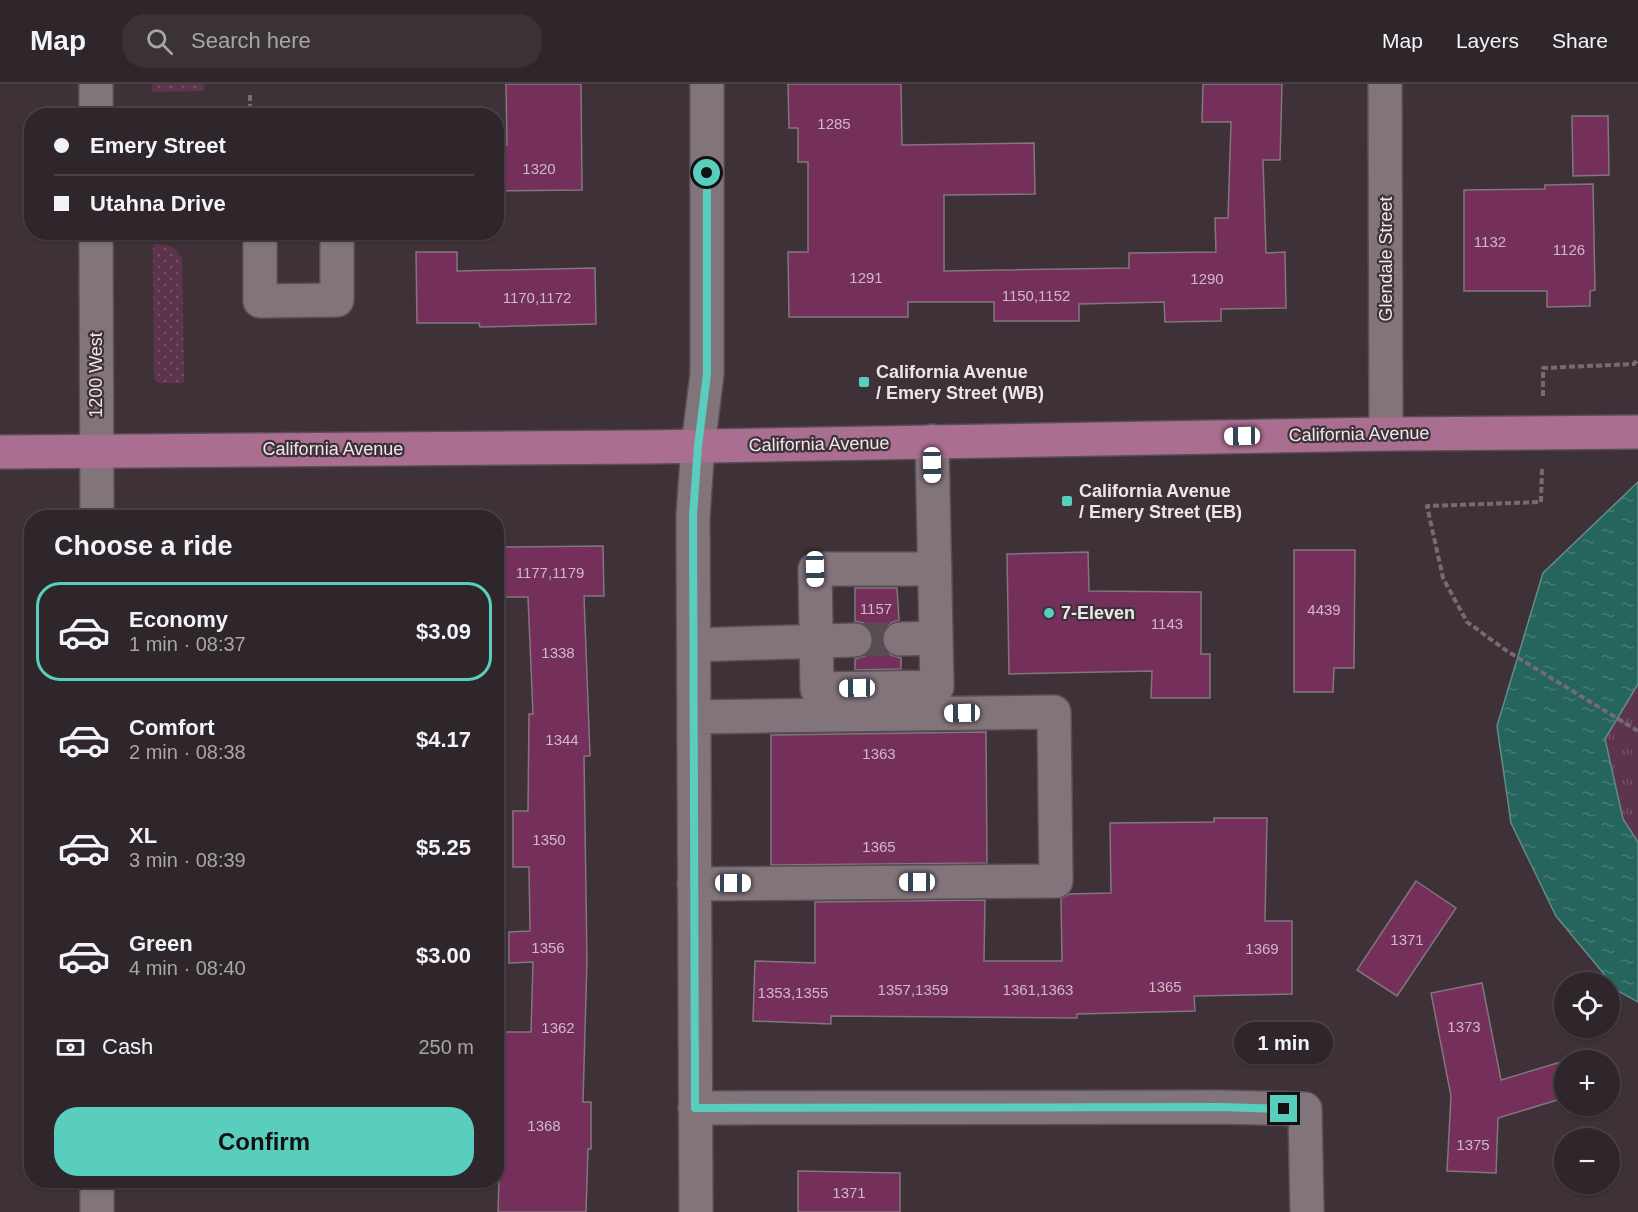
<!DOCTYPE html>
<html lang="en">
<head>
<meta charset="utf-8">
<style>
  body { margin:0; font-family:Helvetica,sans-serif; background:#3a3236; color:#f1f3f6; height:100vh; display:flex; flex-direction:column; font-size:22px; white-space:nowrap }
  * { box-sizing:border-box; margin:0 }
  p { font-size:20px; color:#a7a5a8 }
  .icon { flex:none; width:33px; height:33px; fill:none; stroke:currentColor; stroke-width:2; stroke-linecap:round; stroke-linejoin:round }
  .map { position:relative; flex:1; overflow:hidden }
  .side { position:absolute; left:24px; top:426px; width:480px; height:678px; display:flex; flex-direction:column; background:#2e262a; border-radius:24px; box-shadow:0 2px 4px #0004,0 0 0 2px #494347 }
  .side>* { flex:none }
  .top-card { position:absolute; left:24px; top:24px; width:480px; height:132px; border-radius:24px; box-shadow:0 2px 4px #0004,0 0 0 2px #494347; display:grid; align-content:center; height:132px; padding:0 30px; background:#2e262a }
  .fabs { position:absolute; left:1554px; top:888px; display:grid; gap:12px }
  .fabs a { display:grid; place-items:center; width:66px; height:66px; border-radius:50%; background:#2e262a; box-shadow:0 2px 4px #0004,0 0 0 2px #494347; font-size:30px }
  .end { position:absolute; width:27px; height:27px; margin:-14px; border:8px solid #59cebf; background:#111; box-shadow:0 0 0 3px #111 }
  .from { border-radius:50% }
  .bubble { position:absolute; height:42px; border-radius:21px; background:#2e262a; box-shadow:0 2px 4px #0004,0 0 0 2px #494347; font-size:20px; font-weight:700; line-height:42px; text-align:center }
  .car { position:absolute; width:18px; height:36px; margin:-18px -9px; border-radius:8px; box-shadow:0 0 4px 2px #0007; background:linear-gradient(#fff 24%,#345 0 40%,#fff 0 76%,#345 0 86%,#fff 0) }
  .top-card b { display:flex; align-items:center; gap:21px; height:57px; font-size:22px }
  .top-card b+b { border-top:2px solid #494347 }
  .top-card i { width:15px; height:15px; background:#f1f3f6 }
  ul { padding:0; list-style:none }
  li { display:flex; align-items:center; gap:18px; height:99px; margin:0 12px 9px; padding:0 18px; border:3px solid transparent; border-radius:24px }
  li div { flex:1 }
  li b { display:block; font-size:22px }
  li em { font-style:normal; font-weight:700 }
  li.on { border-color:#59cebf }
  li>.icon { width:54px; height:54px; stroke-width:1.5 }
  h2 { padding:0 30px; font-size:27px; line-height:72px }
  .pay { display:flex; align-items:center; gap:15px; height:66px; padding:0 30px; font-size:22px }
  .pay p { margin-inline-start:auto }
  .action { display:flex; gap:12px; margin-top:auto; padding:12px 30px }
  .action a { flex:1; height:69px; border-radius:24px; background:#59cebf; color:#111; font-size:24px; font-weight:700; line-height:69px; text-align:center }
  header { display:flex; align-items:center; gap:36px; box-sizing:border-box; height:84px; padding:0 30px; background:#2e262a; border-bottom:2px solid #494347 }
  header strong { font-size:28px }
  nav { display:flex; gap:33px; margin-inline-start:auto; font-size:21px }
  .search { width:420px; height:54px; background:#3a3236; display:flex; align-items:center; gap:15px; box-sizing:border-box; padding:0 21px; border-radius:24px; color:#a7a5a8; font-size:22px }
  .map>svg:first-child { display:block }
</style>
</head>
<body>
<header>
<strong>Map</strong>
<div class="search"><svg class="icon" aria-label="search" viewBox="0 0 24 24"><circle cx="10" cy="10" r="6"/><path d="M15 15l6 6"/></svg>Search here</div>
<nav><a>Map</a><a>Layers</a><a>Share</a></nav>
</header>
<div class="map">
<svg width="1638" height="1128" viewBox="0 0 1638 1128">
  <defs>
    <pattern id="grass-dots" width="8" height="8" patternUnits="userSpaceOnUse" patternTransform="scale(1.5)"><rect width="8" height="8" fill="#5c344b"/><path d="M2 2h.1M6 6h.1" fill="none" stroke="#745165" stroke-width="1.8" stroke-linecap="round"/></pattern>
    <pattern id="park-tufts" width="24" height="20" patternUnits="userSpaceOnUse" patternTransform="scale(1.5)"><rect width="24" height="20" fill="#5c344b"/><path d="M3 7l-1-3M5 7V3M7 7l1-3M15 17l-1-3M17 17v-4M19 17l1-3" fill="none" stroke="#745165"/></pattern>
    <pattern id="water-ripples" width="26" height="14" patternUnits="userSpaceOnUse" patternTransform="scale(1.5)"><rect width="26" height="14" fill="#26655d"/><path d="M2 4q2-2 4 0t4 0M15 11q2-2 4 0t4 0" fill="none" stroke="#467b74"/></pattern>
  </defs>
  <rect width="100%" height="100%" fill="#3e3238"/>
  <path fill="url(#grass-dots)" d="M 152,0 L 204,0 L 204,7 L 152,8 Z
    M 153,160 C 167,160 174,162 182,174 L 184,299 L 158,299 L 154,295 Z"/>
  <path fill="url(#park-tufts)" d="M 1638,600 L 1638,758 L 1623,735 L 1605,655 Z"/>
  <path fill="url(#water-ripples)" stroke="#628c87" stroke-width="1.5" d="M 1638,398 L 1638,600 L 1605,655 L 1623,735 L 1638,758 L 1638,918 L 1618,907 L 1556,832 L 1511,739 L 1497,642 L 1543,489 Z"/>
  <path fill="#74305a" stroke="#83757d" stroke-width="1.5" d="M 506,0 L 581,0 L 582,106 L 496,107 L 496,61 L 507,61 Z
    M 788,0 L 901,0 L 902,61 L 1034,59 L 1035,110 L 944,111 L 944,187 L 1129,184 L 1129,169 L 1216,168 L 1215,134 L 1228,134 L 1231,38 L 1202,38 L 1203,0 L 1282,0 L 1280,76 L 1263,76 L 1266,169 L 1285,168 L 1286,224 L 1221,225 L 1221,237 L 1165,238 L 1164,218 L 1079,220 L 1079,237 L 994,237 L 994,218 L 908,218 L 908,233 L 789,233 L 788,168 L 808,168 L 808,78 L 798,78 L 798,44 L 789,44 Z
    M 1572,32 L 1608,32 L 1609,91 L 1573,92 Z
    M 1593,100 L 1595,206 L 1590,207 L 1590,222 L 1547,223 L 1547,207 L 1464,207 L 1464,106 L 1545,105 L 1545,101 Z
    M 416,168 L 457,168 L 457,187 L 595,184 L 596,240 L 480,243 L 479,239 L 417,239 Z
    M 603,462 L 604,512 L 584,512 L 590,672 L 584,672 L 587,877 L 583,1018 L 591,1018 L 591,1065 L 588,1065 L 586,1128 L 498,1128 L 500,1065 L 496,1065 L 496,948 L 531,948 L 533,878 L 509,879 L 509,848 L 530,847 L 529,783 L 513,783 L 513,727 L 528,727 L 529,630 L 533,630 L 528,513 L 496,513 L 496,463 Z
    M 1294,466 L 1355,466 L 1354,584 L 1334,584 L 1333,608 L 1294,608 Z
    M 1088,468 L 1089,507 L 1201,508 L 1201,570 L 1210,570 L 1210,614 L 1151,614 L 1152,587 L 1009,590 L 1007,470 Z
    M 855,504 L 897,504 L 899,536 L 891,539 L 884,546 L 881,556 L 884,564 L 891,571 L 901,574 L 901,585 L 855,586 L 855,575 L 865,572 L 871,565 L 874,556 L 871,546 L 863,539 L 855,537 Z
    M 986,648 L 987,779 L 771,781 L 771,651 Z
    M 1214,734 L 1267,734 L 1265,837 L 1292,837 L 1292,910 L 1194,912 L 1195,927 L 1077,930 L 1077,934 L 831,932 L 831,940 L 753,937 L 755,877 L 815,879 L 815,818 L 985,816 L 984,877 L 1062,877 L 1061,814 L 1069,810 L 1111,809 L 1110,739 L 1214,738 Z
    M 1416,797 L 1456,824 L 1397,912 L 1357,886 Z
    M 1482,899 L 1501,996 L 1564,977 L 1564,1014 L 1498,1034 L 1496,1089 L 1447,1087 L 1451,1012 L 1431,909 Z
    M 798,1087 L 900,1089 L 900,1128 L 798,1128 Z"/>
  <g fill="none" stroke-linecap="round" stroke-linejoin="round">
    <path stroke="#584d53" stroke-width="33" stroke-dasharray="33 16" stroke-linecap="butt" d="M 855,556 L 900,555"/>
    <g stroke="#584e54" stroke-width="36">
      <path id="minor" d="M 96,0 L 96,32
        M 1385,0 L 1386,350
        M 96,148 L 97,434
        M 260,148 L 260,217 L 337,216 L 337,148
        M 932,357 L 937,603 L 817,605 L 815,485 L 935,485
        M 900,555 L 936,554
        M 694,561 L 855,556
        M 694,633 L 1054,628 L 1056,797 L 694,800
        M 695,1024 L 1219,1023 L 1305,1025 L 1307,1128
        M 97,1096 L 97,1128
        M 696,1128 L 693,432 L 698,362 L 707,290 L 707,0"/>
    </g>
    <g stroke="#584e54" stroke-width="36">
      <path id="major" d="M 0,368 L 647,363 L 1386,350 L 1638,348"/>
    </g>
    <path stroke="#756b70" stroke-width="4" stroke-dasharray="6 3" stroke-linecap="butt" d="M 250,11 L 250,32
      M 1543,312 L 1543,284 L 1634,280 L 1638,275
      M 1542,385 L 1541,418 L 1427,422 L 1443,494 L 1467,538 L 1507,567 L 1638,647"/>
    <use href="#minor" stroke="#82747b" stroke-width="33"/>
    <use href="#major" stroke="#aa6e91" stroke-width="33"/>
  </g>
  <g fill="none" stroke-linecap="round" stroke-linejoin="round">
    <path stroke="#59cebf" stroke-width="8" d="M 707,89 L 707,290 L 698,362 L 693,432 L 695,1024 L 1220,1023 L 1284,1025"/>
  </g>
  <g fill="#59cebf" stroke="#3e3238" stroke-width="2">
    <rect x="858" y="292" width="12" height="12" rx="3"/>
    <rect x="1061" y="411" width="12" height="12" rx="3"/>
    <circle cx="1049" cy="529" r="6"/>
  </g>
  <g text-anchor="middle" dominant-baseline="central" stroke-width="4.5" stroke-linejoin="round" paint-order="stroke">
    <g font-size="15" fill="#cfb8c6">
      <text x="834" y="39">1285</text>
      <text x="539" y="84">1320</text>
      <text x="1490" y="157">1132</text>
      <text x="1569" y="165">1126</text>
      <text x="866" y="193">1291</text>
      <text x="1207" y="194">1290</text>
      <text x="1036" y="211">1150,1152</text>
      <text x="537" y="213">1170,1172</text>
      <text x="550" y="488">1177,1179</text>
      <text x="876" y="524">1157</text>
      <text x="1324" y="525">4439</text>
      <text x="1167" y="539">1143</text>
      <text x="558" y="568">1338</text>
      <text x="562" y="655">1344</text>
      <text x="879" y="669">1363</text>
      <text x="549" y="755">1350</text>
      <text x="879" y="762">1365</text>
      <text x="1407" y="855">1371</text>
      <text x="548" y="863">1356</text>
      <text x="1262" y="864">1369</text>
      <text x="1165" y="902">1365</text>
      <text x="913" y="905">1357,1359</text>
      <text x="1038" y="905">1361,1363</text>
      <text x="793" y="908">1353,1355</text>
      <text x="1464" y="942">1373</text>
      <text x="558" y="943">1362</text>
      <text x="544" y="1041">1368</text>
      <text x="1473" y="1060">1375</text>
      <text x="849" y="1108">1371</text>
    </g>
    <g font-size="18" fill="#ede6ea" stroke="#3e3238">
      <text transform="translate(1386 175) rotate(-90)">Glendale Street</text>
      <text transform="translate(96 291) rotate(-90)">1200 West</text>
      <text transform="translate(1359 350) rotate(-1)">California Avenue</text>
      <text transform="translate(819 360) rotate(-1)">California Avenue</text>
      <text x="333" y="365">California Avenue</text>
    </g>
    <g font-size="18" font-weight="bold" fill="#ede6ea" stroke="#3e3238" text-anchor="start">
      <text x="876" y="288">California Avenue<tspan x="876" dy="21">/ Emery Street (WB)</tspan></text>
      <text x="1079" y="407">California Avenue<tspan x="1079" dy="21">/ Emery Street (EB)</tspan></text>
      <text x="1061" y="529">7-Eleven</text>
    </g>
  </g>
</svg>
<div class="fabs">
<a><svg class="icon" aria-label="locate" viewBox="0 0 24 24"><circle cx="12" cy="12" r="6"/><path d="M12 2v4M12 18v4M2 12h4M18 12h4"/></svg></a>
<a>+</a>
<a>−</a>
</div>
<i class="end from" style="left:707px;top:89px"></i>
<i class="end" style="left:1284px;top:1025px"></i>
<div class="bubble" style="left:1234px;top:938px;width:99px">1 min</div>
<i class="car" style="left:1242px;top:352px;rotate:269deg"></i>
<i class="car" style="left:932px;top:381px;rotate:179deg"></i>
<i class="car" style="left:815px;top:485px;rotate:179deg"></i>
<i class="car" style="left:857px;top:604px;rotate:269deg"></i>
<i class="car" style="left:962px;top:629px;rotate:269deg"></i>
<i class="car" style="left:917px;top:798px;rotate:270deg"></i>
<i class="car" style="left:733px;top:799px;rotate:90deg"></i>
<div class="top-card">
<b><i class="from"></i>Emery Street</b>
<b><i></i>Utahna Drive</b>
</div>
<section class="side">
<h2>Choose a ride</h2>
<ul>
<li class="on"><svg class="icon" aria-label="car" viewBox="0 0 24 24"><path d="M5 17H2v-5l4-1 3-4h7l3 4 3 1v5h-3M9 17h6M6 11h13"/><circle cx="7" cy="17" r="2"/><circle cx="17" cy="17" r="2"/></svg><div><b>Economy</b><p>1 min · 08:37</p></div><em>$3.09</em></li>
<li><svg class="icon" aria-label="car" viewBox="0 0 24 24"><path d="M5 17H2v-5l4-1 3-4h7l3 4 3 1v5h-3M9 17h6M6 11h13"/><circle cx="7" cy="17" r="2"/><circle cx="17" cy="17" r="2"/></svg><div><b>Comfort</b><p>2 min · 08:38</p></div><em>$4.17</em></li>
<li><svg class="icon" aria-label="car" viewBox="0 0 24 24"><path d="M5 17H2v-5l4-1 3-4h7l3 4 3 1v5h-3M9 17h6M6 11h13"/><circle cx="7" cy="17" r="2"/><circle cx="17" cy="17" r="2"/></svg><div><b>XL</b><p>3 min · 08:39</p></div><em>$5.25</em></li>
<li><svg class="icon" aria-label="car" viewBox="0 0 24 24"><path d="M5 17H2v-5l4-1 3-4h7l3 4 3 1v5h-3M9 17h6M6 11h13"/><circle cx="7" cy="17" r="2"/><circle cx="17" cy="17" r="2"/></svg><div><b>Green</b><p>4 min · 08:40</p></div><em>$3.00</em></li>
</ul>
<div class="pay"><svg class="icon" aria-label="cash" viewBox="0 0 24 24"><path d="M3 7h18v10H3z"/><circle cx="12" cy="12" r="2"/></svg>Cash<p>250 m</p></div>
<div class="action"><a>Confirm</a></div>
</section>
</div>
</body>
</html>
